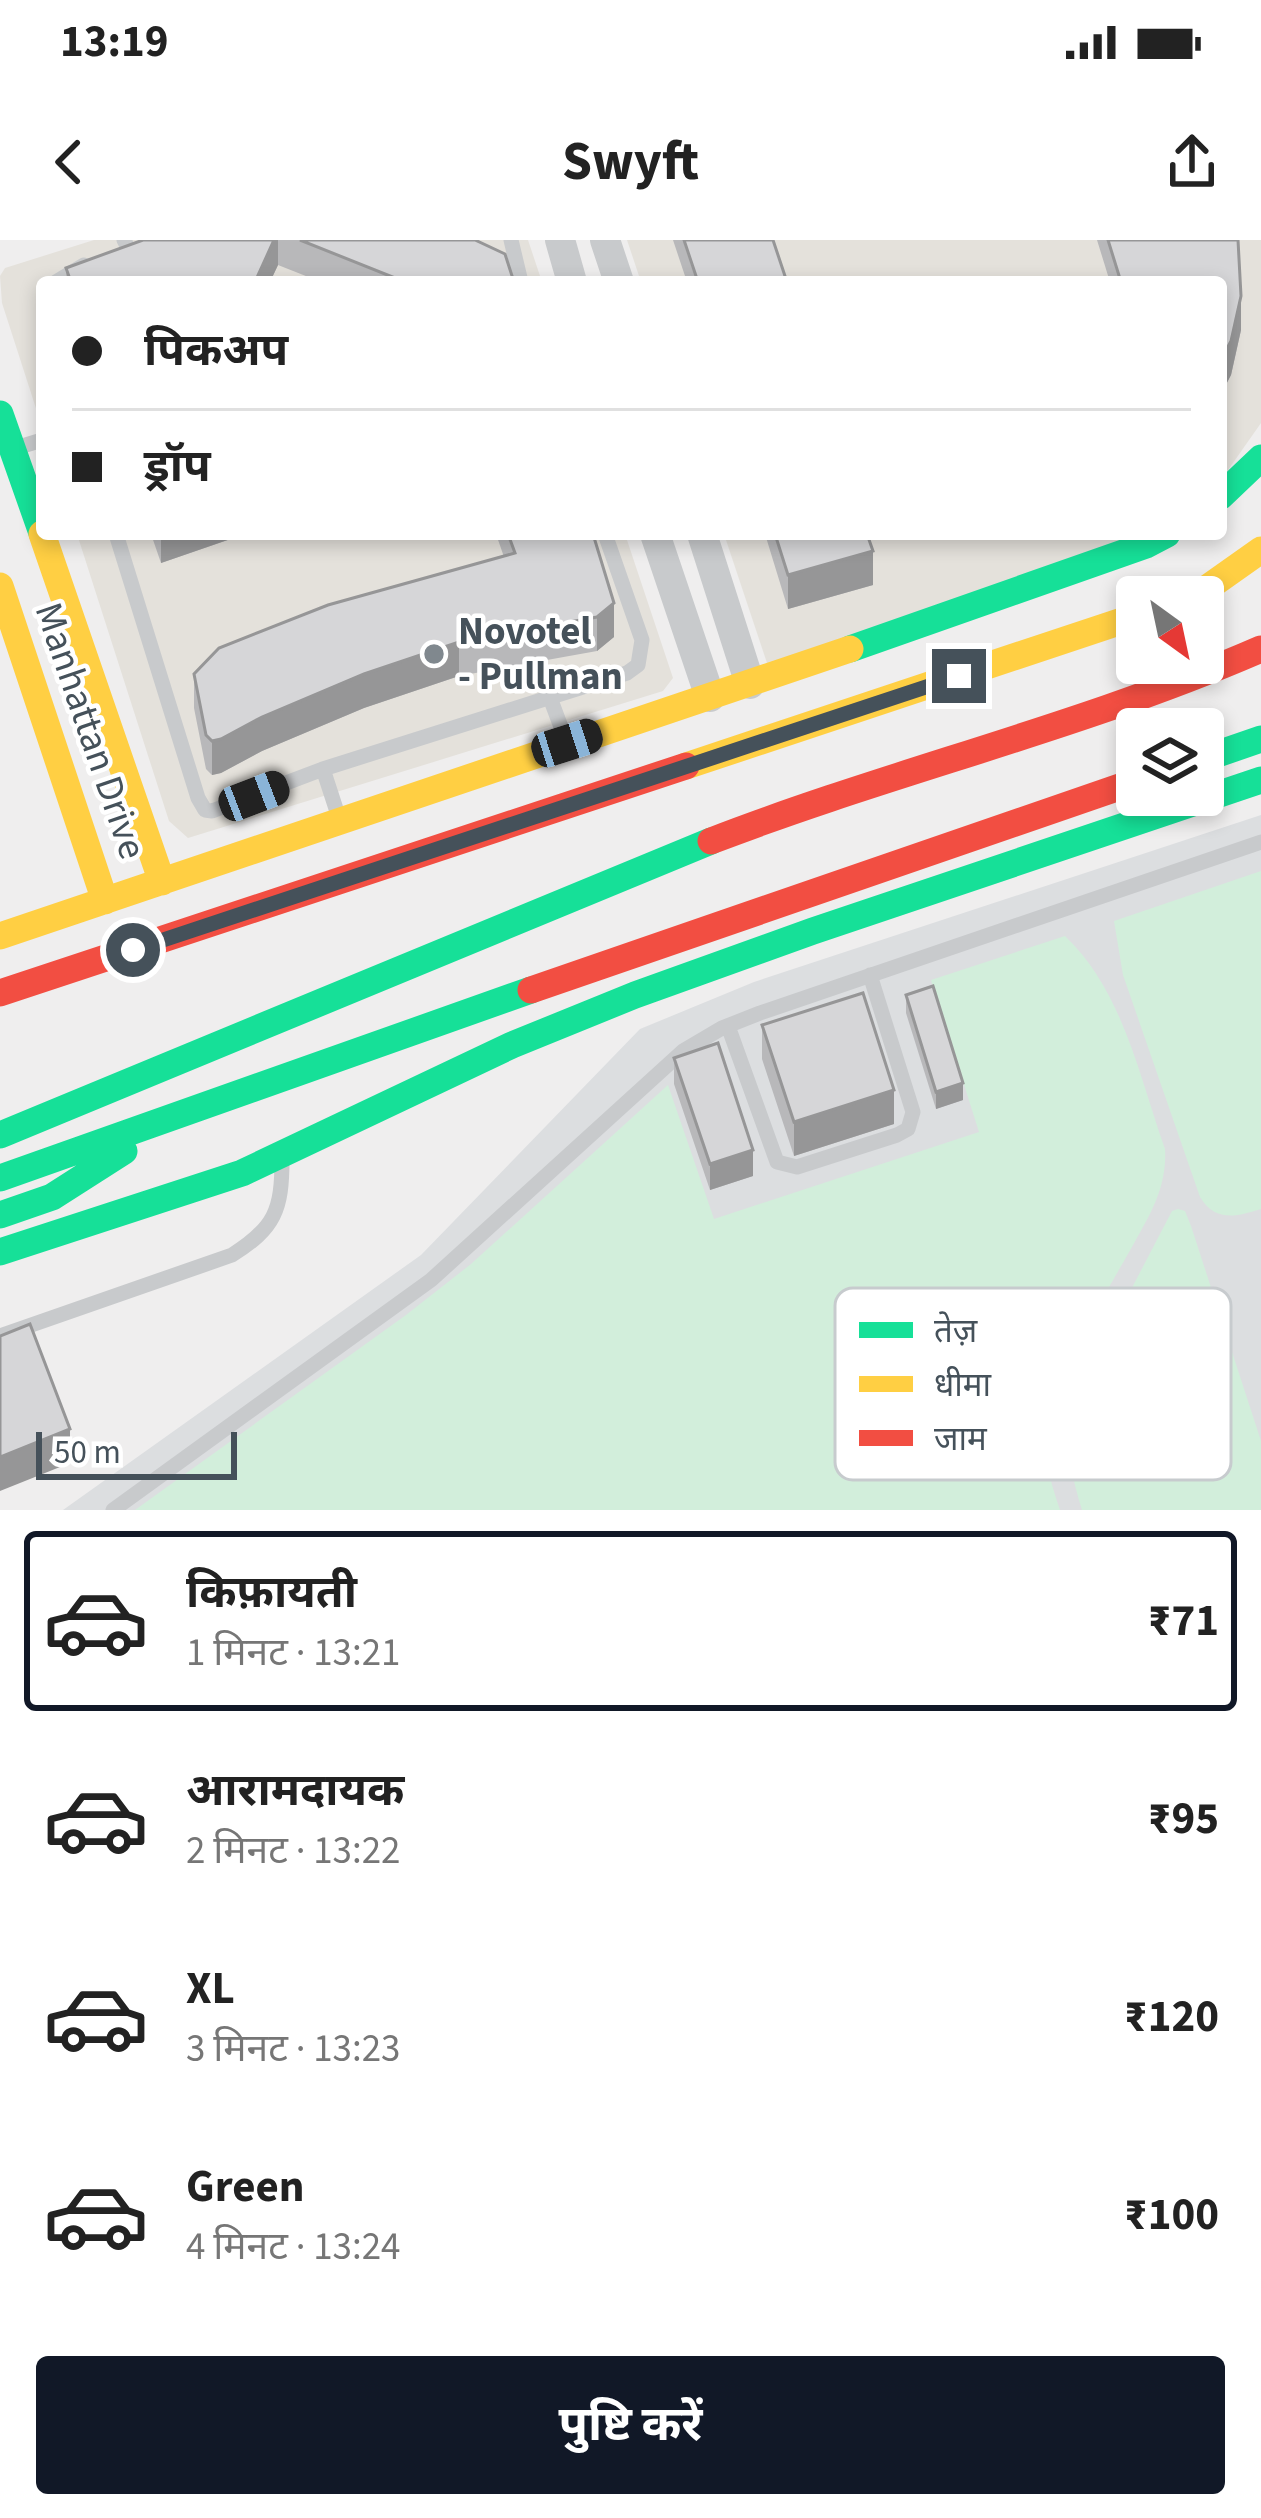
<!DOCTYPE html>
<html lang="hi">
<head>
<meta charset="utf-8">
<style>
  body { margin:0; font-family:"Source Sans 3","Noto Sans Devanagari",sans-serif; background:#f6f6f6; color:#222; height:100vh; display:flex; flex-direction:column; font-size:45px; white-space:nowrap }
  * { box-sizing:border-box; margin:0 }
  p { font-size:39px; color:#767676 }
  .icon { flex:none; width:66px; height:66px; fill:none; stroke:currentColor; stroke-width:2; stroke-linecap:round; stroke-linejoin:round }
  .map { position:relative; height:1270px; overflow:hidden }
  .drawer { display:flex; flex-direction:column; background:#fff; flex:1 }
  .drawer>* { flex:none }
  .hud { position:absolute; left:36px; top:36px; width:1191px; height:264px; border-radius:12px; box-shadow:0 6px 18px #0003; display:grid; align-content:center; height:264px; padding:0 36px; background:#fff }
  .needle { width:78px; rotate:147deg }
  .tools { position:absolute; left:1116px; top:336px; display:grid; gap:24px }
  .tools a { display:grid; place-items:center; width:108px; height:108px; border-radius:12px; background:#fff; box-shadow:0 6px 18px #0003; font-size:60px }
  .scale { position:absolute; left:36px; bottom:30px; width:201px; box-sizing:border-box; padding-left:12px; border:6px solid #45515a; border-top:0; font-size:33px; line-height:42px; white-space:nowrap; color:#45515a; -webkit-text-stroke:9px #fff; paint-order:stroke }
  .end { position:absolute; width:54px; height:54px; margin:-27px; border:15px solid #45515a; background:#fff; box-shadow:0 0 0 6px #fff }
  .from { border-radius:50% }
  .car { position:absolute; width:36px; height:72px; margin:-36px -18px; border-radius:15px; box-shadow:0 0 9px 3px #0007; background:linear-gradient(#222 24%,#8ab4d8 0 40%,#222 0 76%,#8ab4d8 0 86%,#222 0) }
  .hud b { display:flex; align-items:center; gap:42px; height:114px; font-size:45px }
  .hud b+b { border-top:3px solid #e0e0e0 }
  .hud i { width:30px; height:30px; background:#222 }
  ul { padding:21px 0 0; list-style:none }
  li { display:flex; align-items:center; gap:36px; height:180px; margin:0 24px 18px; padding:0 12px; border:6px solid transparent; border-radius:12px }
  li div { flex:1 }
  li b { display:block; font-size:45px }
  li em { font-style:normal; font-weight:700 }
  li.on { border-color:#111827 }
  li>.icon { width:108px; height:108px; stroke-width:1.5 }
  .action { display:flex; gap:24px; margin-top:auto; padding:24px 36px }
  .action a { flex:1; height:138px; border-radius:12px; background:#111827; color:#fff; font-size:48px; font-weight:700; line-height:138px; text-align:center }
  .status { display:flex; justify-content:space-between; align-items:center; height:84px; padding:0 60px; background:#fff; direction:ltr }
  .status svg { height:33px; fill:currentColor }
  header { display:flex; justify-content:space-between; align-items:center; height:156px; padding:0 36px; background:#fff; font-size:54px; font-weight:700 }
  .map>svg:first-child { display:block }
</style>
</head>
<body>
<div class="status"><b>13:19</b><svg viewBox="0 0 49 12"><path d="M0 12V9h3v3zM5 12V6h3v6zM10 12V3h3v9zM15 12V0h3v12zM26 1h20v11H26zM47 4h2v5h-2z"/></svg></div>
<header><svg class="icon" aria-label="back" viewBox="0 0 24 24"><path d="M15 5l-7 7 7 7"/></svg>Swyft<svg class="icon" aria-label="share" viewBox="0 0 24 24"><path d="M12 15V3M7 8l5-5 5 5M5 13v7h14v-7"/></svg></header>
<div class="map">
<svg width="1261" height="1270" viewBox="0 0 1261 1270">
  <rect width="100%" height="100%" fill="#efeeee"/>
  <path fill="#e4e1db" d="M 94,0 L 528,0 L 542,42 L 42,42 L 42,187 L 2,63 L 0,36 L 5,28 Z
    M 627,0 L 1261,0 L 1261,183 L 1221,240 L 1221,42 L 641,42 Z
    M 77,294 L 625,294 L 673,438 L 663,451 L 188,598 L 169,581 Z
    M 724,294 L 1150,294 L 770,432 Z"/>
  <path fill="#dcdee0" d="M 1261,575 L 1261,1270 L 63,1270 L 421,1015 L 640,789 L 754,742 Z"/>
  <path fill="#d2eedb" d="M 1261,631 L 1261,969 C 1236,977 1215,982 1200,957 L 1123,735 L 1114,681 Z
    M 1065,696 C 1123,751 1139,836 1165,909 C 1167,942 1154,968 1138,996 C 1114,1041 1049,1142 1045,1188 C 1043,1218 1051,1243 1060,1270 L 135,1270 L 406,1075 L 471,1024 L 668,845 L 714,979 L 979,892 L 931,740 Z
    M 1178,969 L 1185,971 L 1191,986 L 1261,1201 L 1261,1270 L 1082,1270 C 1070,1230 1063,1200 1074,1159 L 1172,971 Z"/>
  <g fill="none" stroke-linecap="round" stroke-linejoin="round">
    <path stroke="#c8cacc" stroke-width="15" d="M 124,0 L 127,6
      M 511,0 L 521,42
      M 56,42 L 84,25
      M 16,208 L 42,200
      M 116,294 L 198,558 L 205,570 L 212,571 L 323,529 L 627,433 L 638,425 L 642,400 L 605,294
      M 549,455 L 567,503
      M 323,529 L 339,578
      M 728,786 L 777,922 L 797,927 L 897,895 L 908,889 L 913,872 L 870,735
      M 0,1096 L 232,1015 C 275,988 282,970 282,919
      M 113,1270 L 431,1040 L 683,811 L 722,788 L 760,773 L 1261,602"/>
    <path stroke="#c8cacc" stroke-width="30" d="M 560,0 L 572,42
      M 605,0 L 619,42
      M 655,294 L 710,457
      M 702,294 L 750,444"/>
    <path stroke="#16e098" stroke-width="27" d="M 0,174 L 42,293
      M 1221,256 L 1261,218
      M 850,409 L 1146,305 L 1167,294
      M 1203,519 L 1261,499
      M 0,895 L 711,601
      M 0,938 L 531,750
      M 0,975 L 52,957 L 124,911
      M 0,1012 L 242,933 L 512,805 L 635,755 L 813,691 L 1261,540"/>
    <path stroke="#ffcf43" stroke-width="27" d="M 42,294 L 162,642
      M 0,346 L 105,661
      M 1187,357 L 1203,351 L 1261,310
      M 686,526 L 1137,376
      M 0,696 L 850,409"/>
    <path stroke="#f24e42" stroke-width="27" d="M 711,601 C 892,531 1082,487 1261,409
      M 531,750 L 1137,541
      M 0,753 L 686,526"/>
  </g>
  <path fill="#b8b8ba" d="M 143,0 L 475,0 L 514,42 L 321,42 L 278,25 L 270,42 L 66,42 L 66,28 Z
    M 673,0 L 773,0 L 787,42 L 687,42 Z
    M 1097,0 L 1238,0 L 1241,90 L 1231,135 L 1221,154 L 1221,42 L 1110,42 Z
    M 151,294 L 245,294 L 161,323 Z
    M 496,294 L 593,294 L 614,397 L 597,411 L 459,436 L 364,468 L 262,511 L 221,533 L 212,535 L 206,529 L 194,468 L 194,434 L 504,317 Z
    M 765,294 L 867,294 L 873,345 L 788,369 Z
    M 906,755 L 963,860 L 936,869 L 906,773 Z
    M 762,785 L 894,884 L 794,916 L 762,819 Z
    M 674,818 L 753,936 L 710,950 L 674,844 Z"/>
  <path fill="#969697" d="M 274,0 L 278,0 L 278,25 L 270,42 L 255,42 Z
    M 1241,56 L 1241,90 L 1231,135 L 1221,154 L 1221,120 Z
    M 161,294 L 245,294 L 161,323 Z
    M 873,311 L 873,345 L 788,369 L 788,335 Z
    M 614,363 L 614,397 L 597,411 L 597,377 Z
    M 459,402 L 459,436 L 364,468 L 262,511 L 221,533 L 212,535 L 212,501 L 262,477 L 364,434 Z
    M 963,843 L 963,860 L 936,869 L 936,852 Z
    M 894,850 L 894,884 L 794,916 L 794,882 Z
    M 753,910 L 753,936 L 710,950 L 710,924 Z
    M 70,1189 L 70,1223 L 0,1251 L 0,1217 Z"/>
  <path fill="#d6d6d8" stroke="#969697" stroke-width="3" d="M 143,0 L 274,0 L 255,42 L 71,42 L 66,28 Z
    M 300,0 L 475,0 L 505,14 L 514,42 L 405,42 Z
    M 684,0 L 773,0 L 787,42 L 698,42 Z
    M 1108,0 L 1238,0 L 1241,56 L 1231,101 L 1221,120 L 1221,42 L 1121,42 Z
    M 508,294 L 593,294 L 614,363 L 597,377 L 459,402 L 364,434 L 262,477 L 221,499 L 212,501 L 206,495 L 194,434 L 219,408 L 328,365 L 515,313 Z
    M 775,294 L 867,294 L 873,311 L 788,335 Z
    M 933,746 L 963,843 L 936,852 L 906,755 Z
    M 863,753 L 894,850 L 794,882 L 762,785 Z
    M 718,803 L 753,910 L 710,924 L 674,818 Z
    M 30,1084 L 70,1189 L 0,1217 L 0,1096 Z"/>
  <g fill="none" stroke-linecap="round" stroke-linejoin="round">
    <path stroke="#45515a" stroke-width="15" d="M 133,710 L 959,436"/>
  </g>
  <circle fill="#80888e" stroke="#fff" stroke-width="4.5" cx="434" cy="414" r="12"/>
  <g text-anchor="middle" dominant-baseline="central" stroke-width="9" stroke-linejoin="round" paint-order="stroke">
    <g font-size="39" font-weight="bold" fill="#45515a" stroke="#fff" text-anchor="start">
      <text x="458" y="392">Novotel<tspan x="458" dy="45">- Pullman</tspan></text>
    </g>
    <g font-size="39" fill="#45515a" stroke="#fff">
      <text transform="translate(90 491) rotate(71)">Manhattan Drive</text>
    </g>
  </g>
  <rect x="835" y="1048" width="396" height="192" rx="18" fill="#fff" stroke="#c7cbce" stroke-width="3"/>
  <rect x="859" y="1082" width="54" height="16" fill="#16e098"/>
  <rect x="859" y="1136" width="54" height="16" fill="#ffcf43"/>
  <rect x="859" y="1190" width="54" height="16" fill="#f24e42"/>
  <g font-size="33" fill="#45515a">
    <text x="934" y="1102">तेज़</text>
    <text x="934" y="1156">धीमा</text>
    <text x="934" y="1210">जाम</text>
  </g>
</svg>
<div class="tools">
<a><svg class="needle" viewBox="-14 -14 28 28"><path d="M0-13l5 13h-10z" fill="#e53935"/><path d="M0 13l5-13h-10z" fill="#767676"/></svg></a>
<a><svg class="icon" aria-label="layers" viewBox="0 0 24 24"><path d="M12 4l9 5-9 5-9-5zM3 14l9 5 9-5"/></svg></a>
</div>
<div class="scale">50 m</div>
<i class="end from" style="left:133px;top:710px"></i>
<i class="end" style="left:959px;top:436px"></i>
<i class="car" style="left:567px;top:503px;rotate:72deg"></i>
<i class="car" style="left:254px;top:556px;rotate:69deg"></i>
<div class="hud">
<b><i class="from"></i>पिकअप</b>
<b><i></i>ड्रॉप</b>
</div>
</div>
<section class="drawer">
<ul>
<li class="on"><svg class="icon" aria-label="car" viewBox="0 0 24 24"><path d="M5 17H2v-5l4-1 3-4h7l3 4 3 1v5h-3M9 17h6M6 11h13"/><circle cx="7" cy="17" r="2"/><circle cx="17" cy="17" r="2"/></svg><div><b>किफ़ायती</b><p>1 मिनट · 13:21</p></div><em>₹71</em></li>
<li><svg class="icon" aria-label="car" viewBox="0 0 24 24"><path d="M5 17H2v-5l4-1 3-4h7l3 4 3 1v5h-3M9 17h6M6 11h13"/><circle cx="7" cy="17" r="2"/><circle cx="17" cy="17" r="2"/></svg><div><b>आरामदायक</b><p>2 मिनट · 13:22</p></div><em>₹95</em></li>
<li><svg class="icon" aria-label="car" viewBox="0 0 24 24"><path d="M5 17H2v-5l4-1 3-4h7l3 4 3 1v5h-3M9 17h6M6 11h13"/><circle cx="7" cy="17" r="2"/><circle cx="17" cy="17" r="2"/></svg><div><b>XL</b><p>3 मिनट · 13:23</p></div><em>₹120</em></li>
<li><svg class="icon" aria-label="car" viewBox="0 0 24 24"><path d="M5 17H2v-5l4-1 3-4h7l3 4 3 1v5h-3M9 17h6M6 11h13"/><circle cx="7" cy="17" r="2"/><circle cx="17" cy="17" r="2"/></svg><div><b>Green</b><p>4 मिनट · 13:24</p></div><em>₹100</em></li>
</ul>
<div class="action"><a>पुष्टि करें</a></div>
</section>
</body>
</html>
